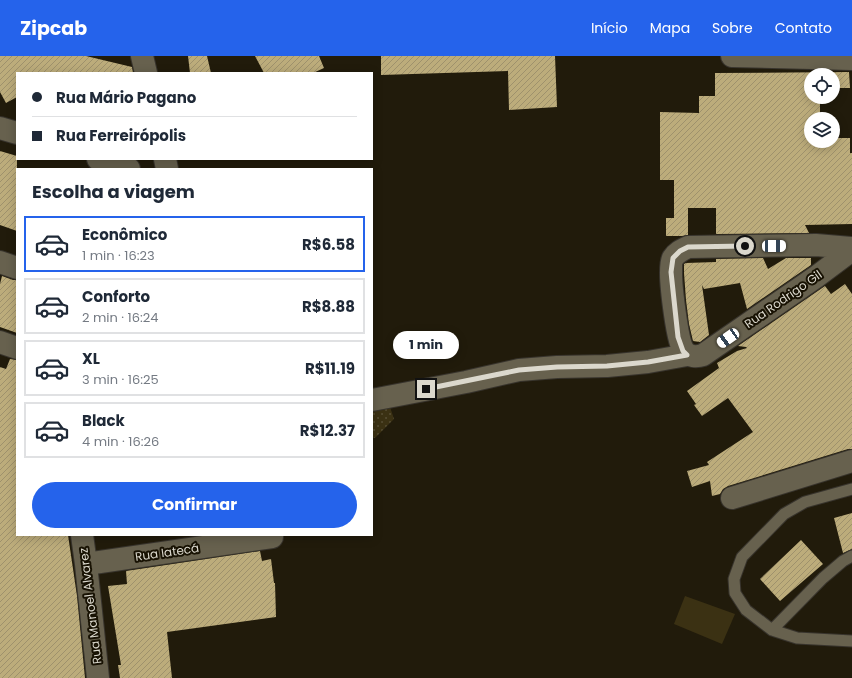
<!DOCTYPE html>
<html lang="pt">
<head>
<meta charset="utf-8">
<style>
  body { margin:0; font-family:Poppins,sans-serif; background:#f2f2f3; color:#1f2937; height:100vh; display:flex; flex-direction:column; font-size:15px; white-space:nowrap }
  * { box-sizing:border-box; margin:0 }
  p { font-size:13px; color:#747a83 }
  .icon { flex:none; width:22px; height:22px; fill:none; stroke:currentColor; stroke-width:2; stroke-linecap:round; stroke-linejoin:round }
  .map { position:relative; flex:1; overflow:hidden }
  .drawer { position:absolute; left:16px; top:112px; width:357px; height:368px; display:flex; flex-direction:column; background:#fff; border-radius:0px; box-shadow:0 2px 10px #0003 }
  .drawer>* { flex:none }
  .guide { position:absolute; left:16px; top:16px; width:357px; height:88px; border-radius:0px; box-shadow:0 2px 10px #0003; display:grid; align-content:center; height:88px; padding:0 16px; background:#fff }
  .tools { position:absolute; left:804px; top:12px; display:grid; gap:8px }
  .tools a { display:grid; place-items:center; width:36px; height:36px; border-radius:50%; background:#fff; box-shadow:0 2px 10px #0003; font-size:20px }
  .end { position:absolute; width:18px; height:18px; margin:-9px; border:5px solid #dbd8cd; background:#111; box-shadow:0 0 0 2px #111 }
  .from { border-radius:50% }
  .bubble { position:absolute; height:28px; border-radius:14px; background:#fff; box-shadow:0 2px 10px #0003; font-size:13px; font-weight:700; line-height:28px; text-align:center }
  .car { position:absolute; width:12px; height:24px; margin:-12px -6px; border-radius:5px; box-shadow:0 0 3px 1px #0007; background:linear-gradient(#fff 24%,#345 0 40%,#fff 0 76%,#345 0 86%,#fff 0) }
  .guide b { display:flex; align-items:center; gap:14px; height:38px; font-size:15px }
  .guide b+b { border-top:1px solid #e0e1e3 }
  .guide i { width:10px; height:10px; background:#1f2937 }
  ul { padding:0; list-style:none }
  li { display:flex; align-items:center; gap:12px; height:56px; margin:0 8px 6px; padding:0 8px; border:2px solid #e0e1e3; border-radius:0px }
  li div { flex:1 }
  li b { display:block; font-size:15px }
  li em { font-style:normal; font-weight:700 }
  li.on { border-color:#2563eb }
  li>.icon { width:36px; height:36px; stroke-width:1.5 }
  h2 { padding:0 16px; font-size:18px; line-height:48px }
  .primary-button { display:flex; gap:8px; margin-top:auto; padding:8px 16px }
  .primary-button a { flex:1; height:46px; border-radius:24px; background:#2563eb; color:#fff; font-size:16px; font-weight:700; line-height:46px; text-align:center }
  header { display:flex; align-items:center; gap:24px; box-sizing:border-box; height:56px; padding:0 20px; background:#2563eb; color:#fff }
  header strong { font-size:19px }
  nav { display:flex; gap:22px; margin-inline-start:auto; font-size:14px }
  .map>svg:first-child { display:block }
</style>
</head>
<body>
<header>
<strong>Zipcab</strong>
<nav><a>Início</a><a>Mapa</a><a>Sobre</a><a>Contato</a></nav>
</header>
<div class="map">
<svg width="852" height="622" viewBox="0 0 852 622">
  <defs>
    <pattern id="green-dots" width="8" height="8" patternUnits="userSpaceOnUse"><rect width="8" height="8" fill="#3b3113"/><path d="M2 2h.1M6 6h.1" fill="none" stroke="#574e34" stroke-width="1.8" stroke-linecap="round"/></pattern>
    <pattern id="building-hatch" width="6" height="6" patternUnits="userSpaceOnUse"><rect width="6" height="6" fill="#bcac7b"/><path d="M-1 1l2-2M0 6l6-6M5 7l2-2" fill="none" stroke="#9e916c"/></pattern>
  </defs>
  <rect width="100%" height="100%" fill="#211b0b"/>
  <path fill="url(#green-dots)" d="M 388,345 L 394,363 L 375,382 L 372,381 L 372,348 Z"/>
  <path fill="#3b3113" d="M 685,540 L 735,558 L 722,588 L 674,568 Z"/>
  <path fill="url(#building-hatch)" d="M 0,0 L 86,0 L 132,11 L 133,17 L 17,17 L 17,41 L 6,47 L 0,36 Z
    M 188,0 L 207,0 L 211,17 L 190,17 Z
    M 255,0 L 319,0 L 324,12 L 313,17 L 264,17 Z
    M 381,0 L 555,0 L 557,51 L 509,54 L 508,15 L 381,19 Z
    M 849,16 L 850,32 L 833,32 L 833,19 L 811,19 L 811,41 L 820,41 L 820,63 L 811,63 L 811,85 L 833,85 L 833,82 L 850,82 L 850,97 L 852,97 L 852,168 L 805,169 L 809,177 L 716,178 L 716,152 L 688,152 L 688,179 L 682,180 L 666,180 L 666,162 L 674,162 L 674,124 L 660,124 L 660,56 L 699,57 L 699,40 L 715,40 L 715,17 Z
    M 0,95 L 17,100 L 17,175 L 0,169 Z
    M 763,202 L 768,213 L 786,202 L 811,202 L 811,209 L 747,253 L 740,227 L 704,233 L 702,229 L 709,279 L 700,286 L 693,285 L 689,268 L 686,244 L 684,217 L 684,208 L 686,207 L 716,206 L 716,203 Z
    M 2,220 L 13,224 L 17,224 L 17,277 L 0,271 L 0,228 Z
    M 845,228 L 852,238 L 852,393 L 848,393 L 728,430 L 723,433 L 720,438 L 712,440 L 710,425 L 692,431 L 687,415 L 709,409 L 707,406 L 753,376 L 728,342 L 702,360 L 694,349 L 696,348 L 687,335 L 719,312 L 717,307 L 737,295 L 747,292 L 746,291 L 738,290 L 825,230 L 831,238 Z
    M 10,303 L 17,304 L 17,479 L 68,479 L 77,540 L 85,622 L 0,622 L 0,311 L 6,313 Z
    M 852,457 L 852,493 L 843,497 L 834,462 Z
    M 801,484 L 823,508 L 780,545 L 760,523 Z
    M 260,495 L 262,505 L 271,503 L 274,527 L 275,527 L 276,561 L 167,576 L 172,622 L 120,622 L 118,609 L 121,609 L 108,530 L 127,528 L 126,515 Z"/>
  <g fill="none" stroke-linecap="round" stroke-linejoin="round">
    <g stroke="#38342d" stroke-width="13">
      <path id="service" d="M 852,433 L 805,446 L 784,458 L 742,501 L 734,523 L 735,537 L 746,554 L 772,574 L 797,582 L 852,585
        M 772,574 L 823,522 L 843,505 L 852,500"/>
    </g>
    <g stroke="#38342d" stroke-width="24">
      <path id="minor" d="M 142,0 L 146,17
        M 732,0 L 852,3
        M 0,72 L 17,77
        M 98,103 L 129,113
        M 165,103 L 167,113
        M 852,192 L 816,189 L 688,191 C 682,194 677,196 673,202 C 671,205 671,213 671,217 C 671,230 677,286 684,295 C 689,301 697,301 703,299 L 816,221 L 852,194
        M 0,206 L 17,212
        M 0,286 L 17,292
        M 372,344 L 466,326 L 519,314 L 557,311 L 607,310 L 648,306 L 687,299
        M 732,442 L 852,405
        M 82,479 L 86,508 L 98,622
        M 86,508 L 272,481"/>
    </g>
    <use href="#service" stroke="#67614e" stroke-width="11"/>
    <use href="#minor" stroke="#67614e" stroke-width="22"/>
  </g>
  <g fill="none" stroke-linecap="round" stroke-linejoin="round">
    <path stroke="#dbd8cd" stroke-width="5" d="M 426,333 L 519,314 L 557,311 L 607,310 L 648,306 L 687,299 L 683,295 L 678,281 L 671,216 L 673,202 L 680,195 L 688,191 L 745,190"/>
  </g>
  <g text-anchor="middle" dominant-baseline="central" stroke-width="4" stroke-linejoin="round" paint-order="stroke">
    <g font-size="12" fill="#dbd8cd" stroke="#181203">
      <text transform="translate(783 243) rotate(-35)">Rua Rodrigo Gil</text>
      <text transform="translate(167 496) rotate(-8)">Rua Iatecá</text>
      <text transform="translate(90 550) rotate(-97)">Rua Manoel Alvarez</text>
    </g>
  </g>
</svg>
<div class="tools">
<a><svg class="icon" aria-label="locate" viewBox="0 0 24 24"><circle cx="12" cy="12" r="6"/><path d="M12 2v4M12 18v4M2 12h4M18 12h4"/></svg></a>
<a><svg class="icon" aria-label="layers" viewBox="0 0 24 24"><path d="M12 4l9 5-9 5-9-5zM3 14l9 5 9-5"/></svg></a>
</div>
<i class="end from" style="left:745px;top:190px"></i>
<i class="end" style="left:426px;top:333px"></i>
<div class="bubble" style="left:393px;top:275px;width:66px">1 min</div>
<i class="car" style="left:774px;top:190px;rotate:89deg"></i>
<i class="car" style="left:728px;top:282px;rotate:235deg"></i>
<div class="guide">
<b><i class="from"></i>Rua Mário Pagano</b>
<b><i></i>Rua Ferreirópolis</b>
</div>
<section class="drawer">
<h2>Escolha a viagem</h2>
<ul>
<li class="on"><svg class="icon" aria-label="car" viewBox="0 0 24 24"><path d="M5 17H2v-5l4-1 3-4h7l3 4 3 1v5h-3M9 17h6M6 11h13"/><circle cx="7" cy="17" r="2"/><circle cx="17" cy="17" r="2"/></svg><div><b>Econômico</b><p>1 min · 16:23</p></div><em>R$6.58</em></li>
<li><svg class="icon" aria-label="car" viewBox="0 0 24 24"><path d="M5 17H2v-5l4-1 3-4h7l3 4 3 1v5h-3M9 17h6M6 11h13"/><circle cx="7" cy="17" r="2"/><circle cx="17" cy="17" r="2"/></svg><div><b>Conforto</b><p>2 min · 16:24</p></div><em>R$8.88</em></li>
<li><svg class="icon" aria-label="car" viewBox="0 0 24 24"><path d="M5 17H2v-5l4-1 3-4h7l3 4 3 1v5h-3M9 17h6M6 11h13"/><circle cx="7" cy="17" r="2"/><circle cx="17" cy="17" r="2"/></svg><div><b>XL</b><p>3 min · 16:25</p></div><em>R$11.19</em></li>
<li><svg class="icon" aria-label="car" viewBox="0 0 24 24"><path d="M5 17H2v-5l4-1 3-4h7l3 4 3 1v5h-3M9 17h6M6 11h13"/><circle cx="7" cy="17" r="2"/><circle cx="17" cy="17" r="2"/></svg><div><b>Black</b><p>4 min · 16:26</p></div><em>R$12.37</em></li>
</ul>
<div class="primary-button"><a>Confirmar</a></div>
</section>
</div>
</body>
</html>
